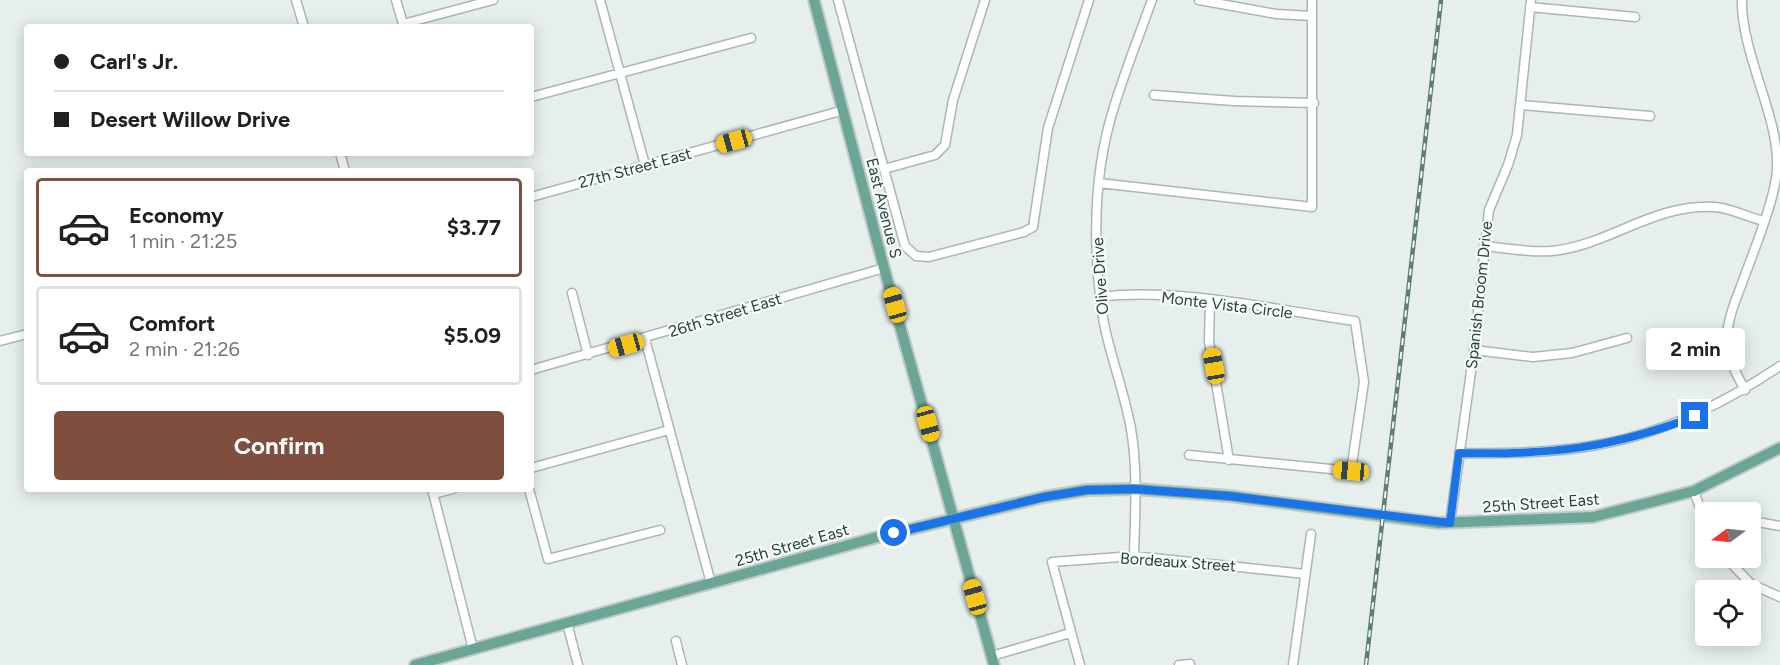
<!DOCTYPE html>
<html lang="en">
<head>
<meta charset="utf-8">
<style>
  body { margin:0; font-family:Figtree,sans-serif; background:#f6f6f6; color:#202124; height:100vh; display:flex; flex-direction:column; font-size:22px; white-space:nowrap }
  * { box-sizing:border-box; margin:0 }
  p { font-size:20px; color:#757577 }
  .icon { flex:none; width:33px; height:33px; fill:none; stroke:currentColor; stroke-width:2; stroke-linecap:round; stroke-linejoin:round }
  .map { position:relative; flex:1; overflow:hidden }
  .drawer { position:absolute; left:24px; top:168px; width:510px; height:324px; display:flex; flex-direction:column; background:#fff; border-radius:6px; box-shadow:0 3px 15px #0003 }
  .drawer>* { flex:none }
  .hud { position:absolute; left:24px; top:24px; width:510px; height:132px; border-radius:6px; box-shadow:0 3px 15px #0003; display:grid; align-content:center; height:132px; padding:0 30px; background:#fff }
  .needle { width:39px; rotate:255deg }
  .controls { position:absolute; left:1695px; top:502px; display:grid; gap:12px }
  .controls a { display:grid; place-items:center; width:66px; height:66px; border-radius:6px; background:#fff; box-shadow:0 3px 15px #0003; font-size:30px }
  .end { position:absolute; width:27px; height:27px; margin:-14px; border:8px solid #1a73e8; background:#fff; box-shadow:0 0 0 3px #fff }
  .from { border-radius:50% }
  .bubble { position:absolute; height:42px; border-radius:6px; background:#fff; box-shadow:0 3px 15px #0003; font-size:20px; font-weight:700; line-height:42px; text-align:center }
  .car { position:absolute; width:18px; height:36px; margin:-18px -9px; border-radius:8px; box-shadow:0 0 4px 2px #0007; background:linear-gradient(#f5c518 24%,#345 0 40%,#f5c518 0 76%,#345 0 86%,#f5c518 0) }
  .hud b { display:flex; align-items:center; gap:21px; height:57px; font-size:22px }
  .hud b+b { border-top:2px solid #e0e0e0 }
  .hud i { width:15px; height:15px; background:#202124 }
  ul { padding:10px 0 0; list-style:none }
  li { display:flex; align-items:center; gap:18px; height:99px; margin:0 12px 9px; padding:0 18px; border:3px solid #e0e0e0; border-radius:6px }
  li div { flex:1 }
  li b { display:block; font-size:22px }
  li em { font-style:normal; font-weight:700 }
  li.on { border-color:#7f4e3f }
  li>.icon { width:54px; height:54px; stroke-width:1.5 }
  .button { display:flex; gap:12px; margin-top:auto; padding:12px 30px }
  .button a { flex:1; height:69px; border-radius:6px; background:#7f4e3f; color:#fff; font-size:24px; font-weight:700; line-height:69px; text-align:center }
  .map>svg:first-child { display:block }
</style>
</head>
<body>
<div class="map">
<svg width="1780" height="665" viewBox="0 0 1780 665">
  <rect width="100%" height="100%" fill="#e6efeb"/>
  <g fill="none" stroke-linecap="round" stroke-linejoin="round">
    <g stroke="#a8b8b2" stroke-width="11">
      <path id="minor" d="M 296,0 L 304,27
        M 396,0 L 404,27
        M 600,0 L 645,165
        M 838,0 L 905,246 L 916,256 L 929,257 L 1024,232 L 1033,227 L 1048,128 L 1089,0
        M 1199,0 L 1276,14 L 1312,16
        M 1742,0 C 1741,54 1780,118 1777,169 C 1775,201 1752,255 1741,286 C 1734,304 1726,324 1727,343 C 1728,360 1737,375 1745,390
        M 1530,7 L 1635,17
        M 403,24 L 493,0
        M 1154,95 L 1234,101 L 1314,103
        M 531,97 L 751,38
        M 1520,105 L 1650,116
        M 340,153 L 345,171
        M 884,169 L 935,155 L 945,145 L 953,100 L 985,0
        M 1099,183 L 1312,207 L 1312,0
        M 531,197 L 844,110
        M 1484,246 C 1506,248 1530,253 1552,251 C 1610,245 1654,203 1715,207 C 1730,208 1748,217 1763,221
        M 572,293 L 588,355
        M 1100,297 C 1178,287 1276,310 1355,321 L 1364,382 L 1351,471 L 1189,455
        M 1210,301 L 1209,341 L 1229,460
        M 645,339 L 711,583
        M 0,341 L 27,334
        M 1474,350 L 1533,357 L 1572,353 L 1627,338
        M 531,370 L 884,268
        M 1459,453 C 1590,456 1670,440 1780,366
        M 531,468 L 669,430
        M 432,489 L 473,649
        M 529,489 L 548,559 L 660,530
        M 1694,491 L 1706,525
        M 433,494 L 453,489
        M 1752,521 L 1780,526
        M 1450,523 L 1474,350 L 1489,210 L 1508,165 L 1517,135 L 1531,0
        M 1134,556 C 1135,514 1138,470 1131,429 C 1123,384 1104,342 1100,296 C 1093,234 1095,167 1114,107 C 1125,71 1139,36 1152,0
        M 1726,558 L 1751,584 L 1780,597
        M 567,623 L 578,665
        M 676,641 L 682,665
        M 992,656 L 1070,633
        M 1080,665 L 1052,562 L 1134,556 L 1305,574
        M 1179,665 L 1190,664
        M 1293,665 L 1311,534"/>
    </g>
    <g stroke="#c2cac8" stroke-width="14">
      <path id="major" d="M 814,0 L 884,268 L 994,665
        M 415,665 L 874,538 L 1044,497 L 1087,490 L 1135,489 L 1229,496 L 1439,523 L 1593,517 L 1694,491 L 1780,448"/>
    </g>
    <use href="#minor" stroke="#fff" stroke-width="8"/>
    <use href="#major" stroke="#6aa596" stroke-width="10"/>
    <g stroke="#5f7d75" stroke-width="4.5">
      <path id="rail" d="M 1366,665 L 1441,0"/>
    </g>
    <use href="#rail" stroke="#f7fbf9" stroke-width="2" stroke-dasharray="7" stroke-linecap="butt"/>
  </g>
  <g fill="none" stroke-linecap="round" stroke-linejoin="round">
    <path stroke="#1a73e8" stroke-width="8" d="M 894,533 L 1044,497 L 1087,490 L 1135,489 L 1229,496 L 1450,523 L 1459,453 C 1547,455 1612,449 1695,416"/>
  </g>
  <g text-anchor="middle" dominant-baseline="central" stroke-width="4.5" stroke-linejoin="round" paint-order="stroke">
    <g font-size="16" fill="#24423a" stroke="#f7fbf9">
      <text transform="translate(635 168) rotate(-15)">27th Street East</text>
      <text transform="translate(884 208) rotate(76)">East Avenue S</text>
      <text transform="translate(1100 276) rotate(-94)">Olive Drive</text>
      <text transform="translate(1479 295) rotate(-84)">Spanish Broom Drive</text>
      <text transform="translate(1227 305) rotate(7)">Monte Vista Circle</text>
      <text transform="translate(725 315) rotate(-17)">26th Street East</text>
      <text transform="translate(1541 503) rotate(-4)">25th Street East</text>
      <text transform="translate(792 545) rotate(-16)">25th Street East</text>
      <text transform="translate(1178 562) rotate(4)">Bordeaux Street</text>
    </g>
  </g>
</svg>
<div class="controls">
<a><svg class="needle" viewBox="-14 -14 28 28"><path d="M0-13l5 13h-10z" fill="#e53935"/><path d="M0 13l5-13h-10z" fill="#757577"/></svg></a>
<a><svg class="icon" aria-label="locate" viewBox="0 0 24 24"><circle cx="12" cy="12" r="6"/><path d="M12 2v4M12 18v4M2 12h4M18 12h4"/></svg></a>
</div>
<i class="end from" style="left:894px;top:533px"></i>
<i class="end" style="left:1695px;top:416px"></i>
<div class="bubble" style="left:1646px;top:328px;width:99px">2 min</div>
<i class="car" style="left:734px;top:141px;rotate:255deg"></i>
<i class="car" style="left:895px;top:305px;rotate:344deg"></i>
<i class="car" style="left:626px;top:345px;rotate:254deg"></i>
<i class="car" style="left:1214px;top:366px;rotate:350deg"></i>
<i class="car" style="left:928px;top:424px;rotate:165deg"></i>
<i class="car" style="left:1351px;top:471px;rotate:275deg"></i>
<i class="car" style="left:975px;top:597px;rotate:344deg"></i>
<div class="hud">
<b><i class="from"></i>Carl's Jr.</b>
<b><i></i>Desert Willow Drive</b>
</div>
<section class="drawer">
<ul>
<li class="on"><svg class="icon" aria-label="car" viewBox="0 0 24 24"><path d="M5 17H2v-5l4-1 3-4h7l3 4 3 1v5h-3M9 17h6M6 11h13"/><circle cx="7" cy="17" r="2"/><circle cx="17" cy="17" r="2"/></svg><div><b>Economy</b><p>1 min · 21:25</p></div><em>$3.77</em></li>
<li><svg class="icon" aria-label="car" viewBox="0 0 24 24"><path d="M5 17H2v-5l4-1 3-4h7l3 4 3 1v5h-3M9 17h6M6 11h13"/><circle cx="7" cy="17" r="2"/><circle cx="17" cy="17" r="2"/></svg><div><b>Comfort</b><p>2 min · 21:26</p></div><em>$5.09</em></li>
</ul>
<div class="button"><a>Confirm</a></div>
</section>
</div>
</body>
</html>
